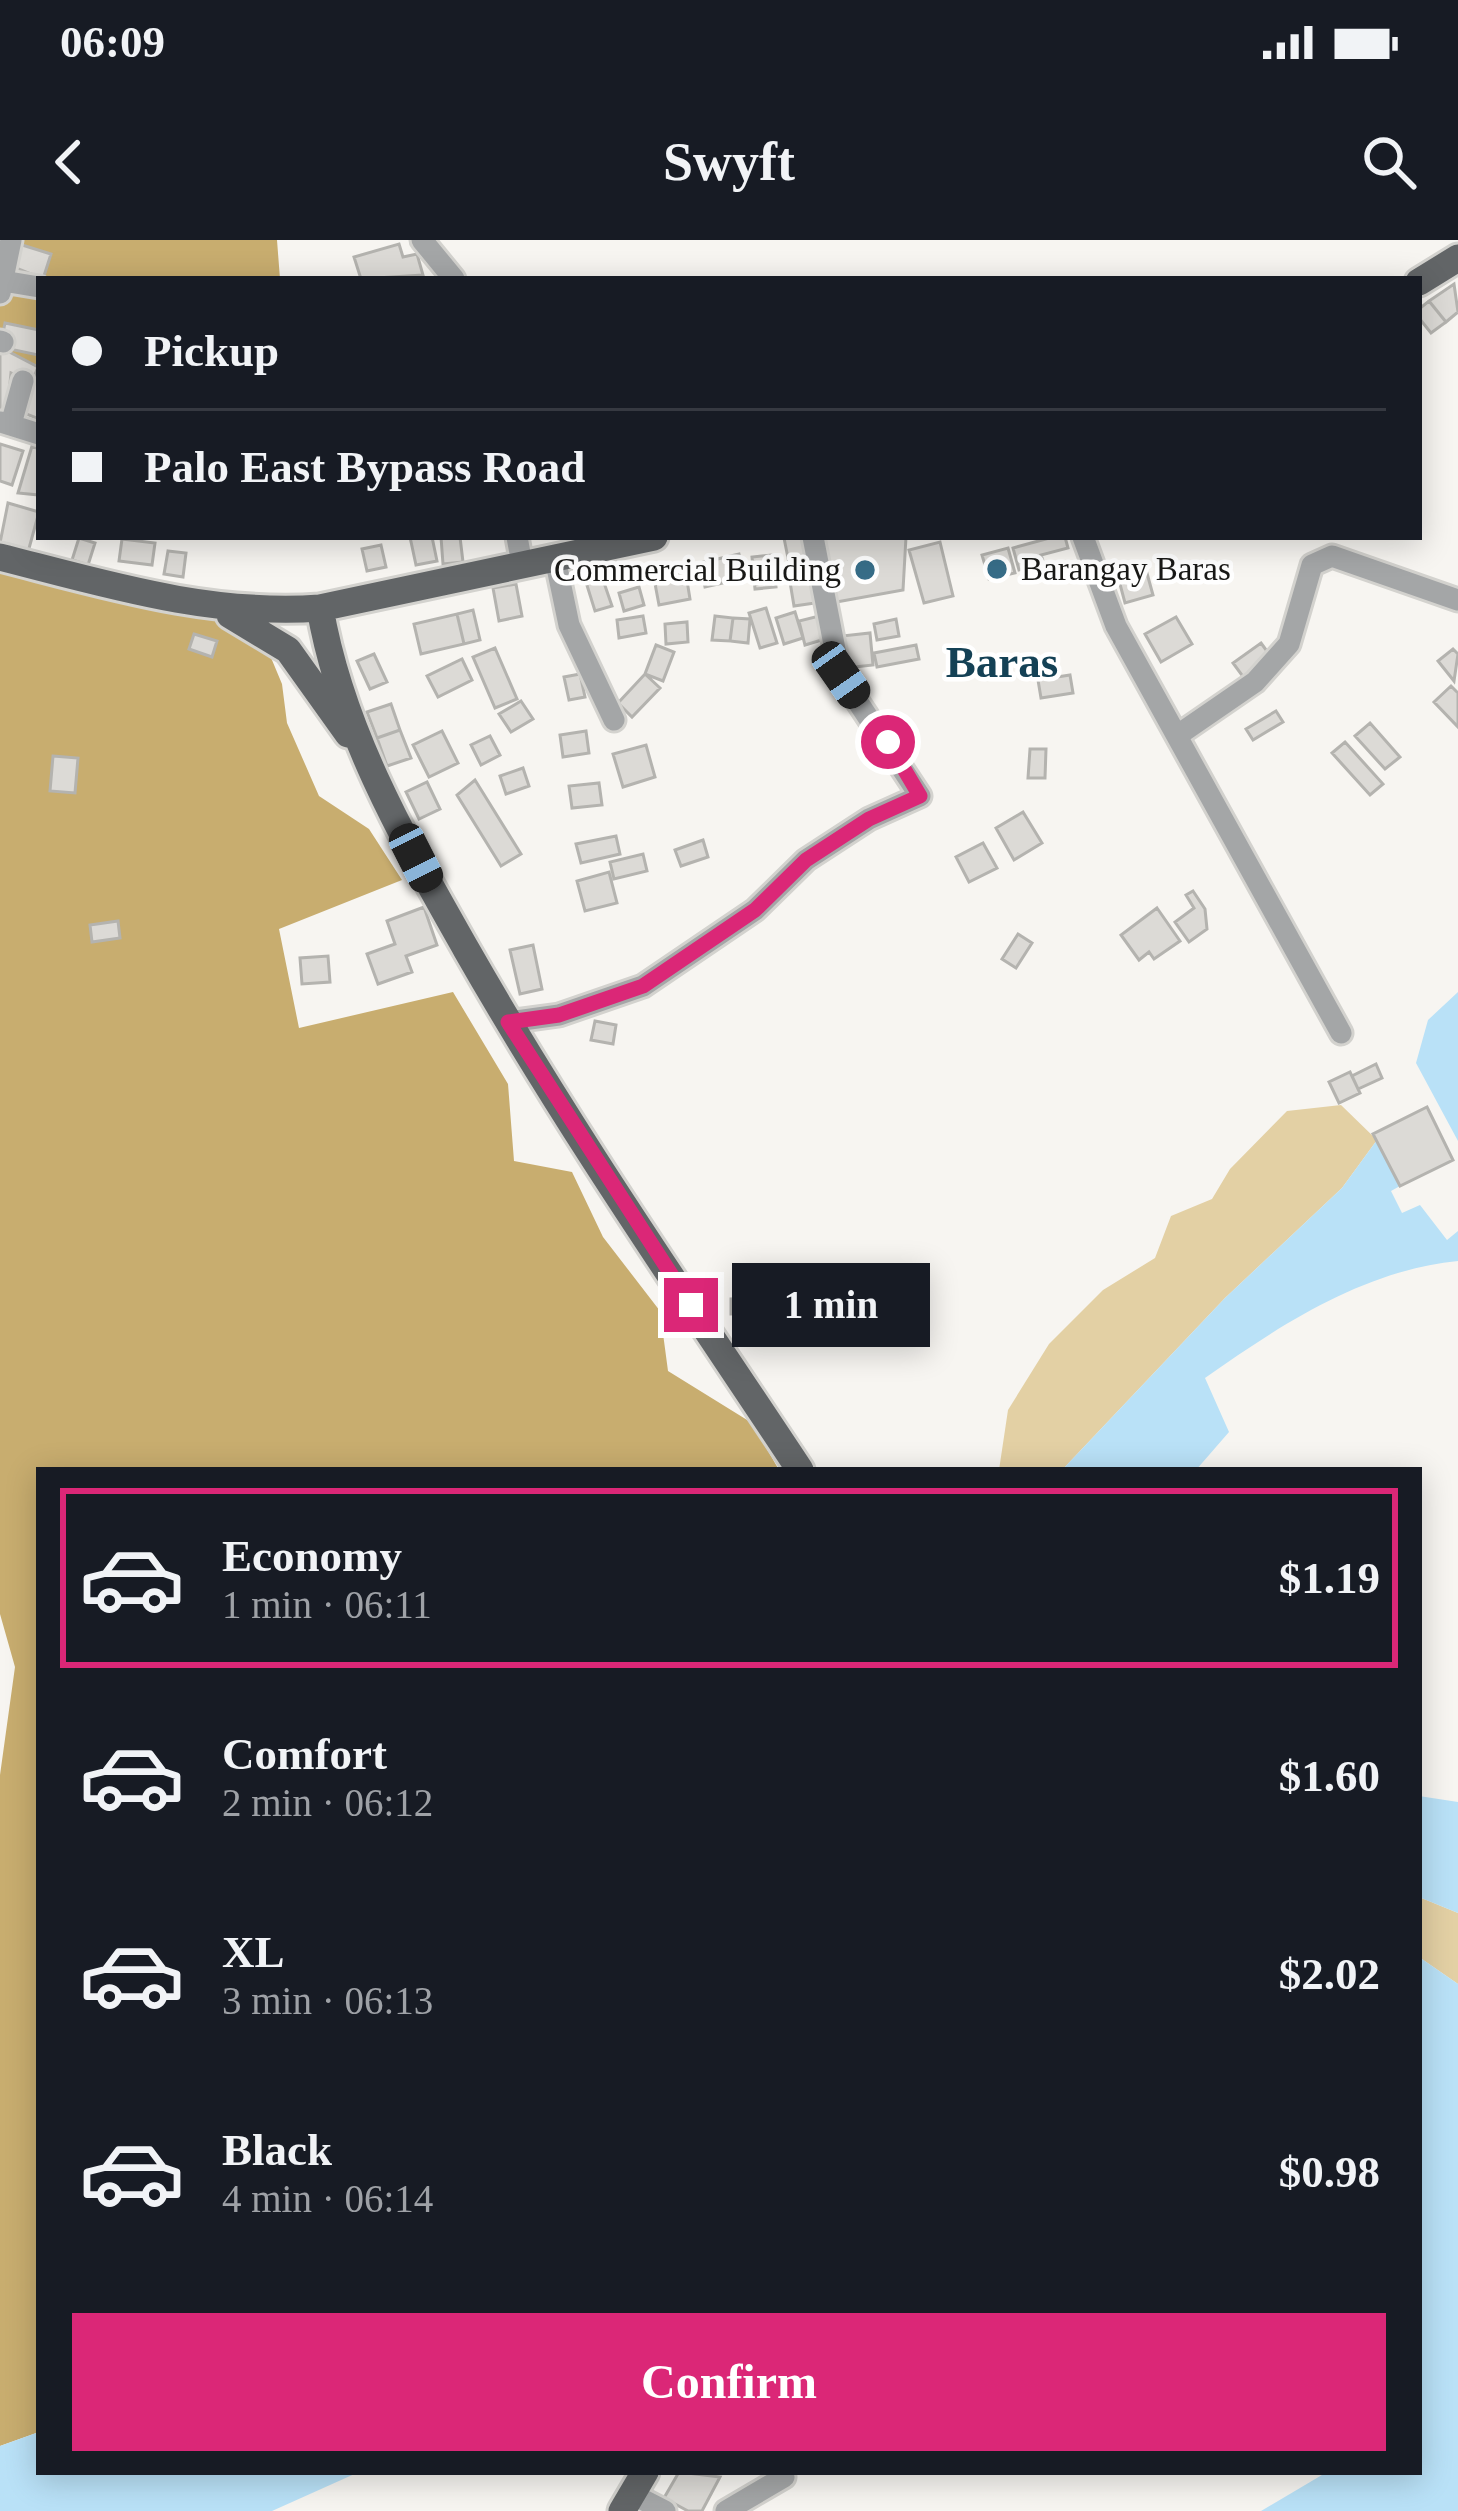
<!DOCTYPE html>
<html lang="en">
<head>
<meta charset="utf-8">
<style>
  body { margin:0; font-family:Georgia,serif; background:#20242c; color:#f1f3f6; height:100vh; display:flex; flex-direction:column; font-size:45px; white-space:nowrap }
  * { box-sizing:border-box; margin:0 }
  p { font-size:39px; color:#9ea1a6 }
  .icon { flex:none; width:66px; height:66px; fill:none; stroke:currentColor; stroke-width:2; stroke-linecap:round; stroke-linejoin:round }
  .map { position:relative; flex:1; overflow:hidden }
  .drawer { position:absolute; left:36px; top:1227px; width:1386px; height:1008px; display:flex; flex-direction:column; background:#171b24; border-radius:0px; box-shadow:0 6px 30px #0003 }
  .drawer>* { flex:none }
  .guide { position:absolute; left:36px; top:36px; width:1386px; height:264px; border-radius:0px; box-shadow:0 6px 30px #0003; display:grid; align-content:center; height:264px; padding:0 36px; background:#171b24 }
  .end { position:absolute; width:54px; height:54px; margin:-27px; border:15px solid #db2777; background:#fff; box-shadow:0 0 0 6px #fff }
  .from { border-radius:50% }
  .bubble { position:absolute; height:84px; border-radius:0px; background:#171b24; box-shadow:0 6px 30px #0003; font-size:39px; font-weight:800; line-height:84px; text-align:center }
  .car { position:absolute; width:36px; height:72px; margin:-36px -18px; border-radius:15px; box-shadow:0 0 9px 3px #0007; background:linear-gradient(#222 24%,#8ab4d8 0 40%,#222 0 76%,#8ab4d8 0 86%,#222 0) }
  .guide b { display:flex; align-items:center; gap:42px; height:114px; font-size:45px }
  .guide b+b { border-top:3px solid #363941 }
  .guide i { width:30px; height:30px; background:#f1f3f6 }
  ul { padding:21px 0 0; list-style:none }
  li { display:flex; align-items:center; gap:36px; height:180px; margin:0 24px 18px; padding:0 12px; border:6px solid transparent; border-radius:0px }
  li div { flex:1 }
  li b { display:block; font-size:45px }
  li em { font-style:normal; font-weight:800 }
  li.selected { border-color:#db2777 }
  li>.icon { width:108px; height:108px; stroke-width:1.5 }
  .action { display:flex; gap:24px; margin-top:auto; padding:24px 36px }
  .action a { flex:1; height:138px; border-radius:0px; background:#db2777; color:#fff; font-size:48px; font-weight:800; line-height:138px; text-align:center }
  .status { display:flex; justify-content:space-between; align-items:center; height:84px; padding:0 60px; background:#171b24; direction:ltr }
  .status svg { height:33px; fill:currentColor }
  header { display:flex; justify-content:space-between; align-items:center; height:156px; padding:0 36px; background:#171b24; font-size:54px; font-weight:800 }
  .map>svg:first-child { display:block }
</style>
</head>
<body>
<div class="status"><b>06:09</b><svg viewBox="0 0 49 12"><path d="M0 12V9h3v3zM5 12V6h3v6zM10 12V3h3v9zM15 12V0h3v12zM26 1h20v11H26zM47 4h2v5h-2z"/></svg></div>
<header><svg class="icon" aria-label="back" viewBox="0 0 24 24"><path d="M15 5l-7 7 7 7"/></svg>Swyft<svg class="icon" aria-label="search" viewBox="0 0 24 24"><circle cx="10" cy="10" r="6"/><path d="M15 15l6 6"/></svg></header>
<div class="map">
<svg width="1458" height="2271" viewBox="0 0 1458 2271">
  <rect width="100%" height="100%" fill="#f7f5f1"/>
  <path fill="#e3d0a4" d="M 1341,865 L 1377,900 L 1342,948 L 1225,1058 L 1062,1230 L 999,1230 L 1008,1170 L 1049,1104 L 1103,1050 L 1155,1018 L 1171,976 L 1212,959 L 1230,929 L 1287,871 Z
    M 1419,1657 L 1458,1673 L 1458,1744 L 1419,1717 Z"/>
  <path fill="#c8ad6f" d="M 0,0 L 277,0 L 280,39 L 39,39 L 39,125 L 0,119 Z
    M 0,327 L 238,386 L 267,408 L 282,444 L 287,483 L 319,556 L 369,589 L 402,640 L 279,689 L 299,788 L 453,752 L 508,844 L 514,921 L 572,932 L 603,997 L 660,1071 L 668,1131 L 752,1183 L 779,1230 L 39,1230 L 39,2192 L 0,2206 L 0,1535 L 15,1427 L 0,1374 Z"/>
  <path fill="#b9e1f7" d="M 1458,752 L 1458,901 L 1416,823 L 1428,780 Z
    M 1377,900 L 1400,946 L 1391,951 L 1402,973 L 1420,965 L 1447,1000 L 1458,991 L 1458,1021 C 1362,1031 1282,1084 1205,1138 L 1229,1192 L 1196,1230 L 1062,1230 L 1225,1058 L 1342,948 Z
    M 1419,1556 L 1458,1562 L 1458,1673 L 1419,1657 Z
    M 1419,1717 L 1458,1744 L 1458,2271 L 1261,2271 L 1327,2232 L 1419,2232 Z
    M 39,2192 L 39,2232 L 359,2232 L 272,2271 L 0,2271 L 0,2206 Z"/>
  <path fill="#dcdad6" stroke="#b4b3af" stroke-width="3" d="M 19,4 L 51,14 L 43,39 L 11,26 Z
    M 399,4 L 403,17 L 417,14 L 423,35 L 361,39 L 354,17 Z
    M 1454,44 L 1458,72 L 1446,82 L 1429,61 Z
    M 1429,61 L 1446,82 L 1431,93 L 1419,78 L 1419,69 Z
    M 5,83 L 39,90 L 38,115 L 0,107 Z
    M 0,107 L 38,127 L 32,142 L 11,133 L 7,174 L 0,173 Z
    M 36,133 L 39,134 L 39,179 L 21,172 Z
    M 0,204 L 23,211 L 12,245 L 0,241 Z
    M 32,206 L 39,209 L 39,255 L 18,253 Z
    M 8,263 L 39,272 L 28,312 L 0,303 Z
    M 410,297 L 432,297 L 437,321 L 416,325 Z
    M 441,297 L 460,297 L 463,322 L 443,324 Z
    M 811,297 L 817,319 L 789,323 L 784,298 Z
    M 818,297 L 906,297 L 903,350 L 831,363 Z
    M 1053,297 L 1065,297 L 1068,308 L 1041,315 L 1044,324 L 1019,330 L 1013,308 Z
    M 79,298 L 95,303 L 88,325 L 72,320 Z
    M 122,299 L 155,303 L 152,325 L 119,321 Z
    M 940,302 L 953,356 L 924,363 L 909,310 Z
    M 381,305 L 386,327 L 367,331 L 362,309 Z
    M 1008,308 L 1015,333 L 989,339 L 982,315 Z
    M 168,311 L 186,313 L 183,337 L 164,334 Z
    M 739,314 L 745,338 L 705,347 L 700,323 Z
    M 773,315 L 776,347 L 755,349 L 752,317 Z
    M 1145,326 L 1153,355 L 1125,363 L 1117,333 Z
    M 685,328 L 690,359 L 659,365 L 653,333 Z
    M 601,334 L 612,366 L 595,371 L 585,339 Z
    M 811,338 L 815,363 L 794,366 L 790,342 Z
    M 516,344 L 522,376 L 499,381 L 493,348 Z
    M 639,347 L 644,365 L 624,371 L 619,353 Z
    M 766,368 L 777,403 L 760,408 L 749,373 Z
    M 473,370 L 480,400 L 464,404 L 457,374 Z
    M 795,372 L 803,398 L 784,404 L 776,378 Z
    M 457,374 L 464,404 L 421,414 L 414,384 Z
    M 643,376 L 646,393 L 619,398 L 617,380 Z
    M 715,376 L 733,378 L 730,401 L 712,400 Z
    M 819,376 L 825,399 L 805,405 L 799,381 Z
    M 1176,377 L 1192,404 L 1161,422 L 1145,394 Z
    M 733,378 L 750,379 L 748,403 L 730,401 Z
    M 896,379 L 899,396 L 877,400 L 874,384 Z
    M 687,382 L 688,402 L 666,404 L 665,384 Z
    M 870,393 L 873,425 L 845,428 L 842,396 Z
    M 194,394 L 217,401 L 212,417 L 189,409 Z
    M 1261,403 L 1272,418 L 1244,438 L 1233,423 Z
    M 656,405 L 674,412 L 663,441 L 645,434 Z
    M 916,405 L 919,419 L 877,427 L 874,413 Z
    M 495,408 L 517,459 L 495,468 L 473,417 Z
    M 1453,409 L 1458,414 L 1454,441 L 1438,421 Z
    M 374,414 L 387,442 L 370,449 L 357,421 Z
    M 462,419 L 472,440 L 438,457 L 427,436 Z
    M 580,434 L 585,457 L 569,460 L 564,437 Z
    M 645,434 L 660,448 L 632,477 L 618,463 Z
    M 1070,435 L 1073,453 L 1041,458 L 1038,440 Z
    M 1451,446 L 1458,453 L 1458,487 L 1434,462 Z
    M 521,461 L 533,479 L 511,492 L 499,474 Z
    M 391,464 L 400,490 L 377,498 L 367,472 Z
    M 1276,471 L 1283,482 L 1253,500 L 1246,489 Z
    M 1370,483 L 1400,517 L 1385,529 L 1355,496 Z
    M 400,490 L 411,518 L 387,526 L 377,498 Z
    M 442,491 L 458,523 L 429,537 L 413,505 Z
    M 586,491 L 589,513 L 563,517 L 560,495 Z
    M 490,496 L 500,515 L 481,525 L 471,505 Z
    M 1345,502 L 1383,544 L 1370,555 L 1332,513 Z
    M 646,505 L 655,537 L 623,547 L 613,514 Z
    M 1030,509 L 1046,509 L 1045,538 L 1028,538 Z
    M 53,516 L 78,518 L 75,553 L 50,551 Z
    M 523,528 L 529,546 L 506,554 L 500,536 Z
    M 475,540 L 521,614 L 501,626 L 457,555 Z
    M 427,542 L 440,569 L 419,579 L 406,552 Z
    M 599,543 L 602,565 L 572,568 L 569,546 Z
    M 1023,572 L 1042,603 L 1014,620 L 996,588 Z
    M 616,596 L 620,614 L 581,623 L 576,604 Z
    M 703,600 L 708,617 L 681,626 L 675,610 Z
    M 983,603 L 997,628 L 969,642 L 956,617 Z
    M 643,614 L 647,631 L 614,639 L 610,622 Z
    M 609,632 L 617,663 L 585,671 L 577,641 Z
    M 1193,651 L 1205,669 L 1207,689 L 1189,702 L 1175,682 L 1194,668 L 1186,655 Z
    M 424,667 L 437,705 L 406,716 L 412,732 L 378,744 L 367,714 L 395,704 L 387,681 Z
    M 1157,668 L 1180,701 L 1154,719 L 1149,712 L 1139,720 L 1121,695 Z
    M 118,681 L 120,698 L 92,702 L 90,685 Z
    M 1018,694 L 1032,703 L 1016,728 L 1002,719 Z
    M 533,705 L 542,749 L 520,754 L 510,710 Z
    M 328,716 L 330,742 L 302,744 L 300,718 Z
    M 595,781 L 616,785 L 613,804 L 591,800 Z
    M 1376,824 L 1382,838 L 1358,849 L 1352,836 Z
    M 1350,832 L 1360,853 L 1339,863 L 1329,842 Z
    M 1427,867 L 1453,920 L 1400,946 L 1373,894 Z
    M 767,1058 L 767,1073 L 731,1074 L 731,1059 Z
    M 679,2232 L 720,2237 L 702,2271 L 688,2271 L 664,2258 Z"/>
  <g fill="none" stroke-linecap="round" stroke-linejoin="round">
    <g stroke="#d3d2ce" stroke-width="27">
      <path id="minor" d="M 422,0 L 454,39
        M 3,41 L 39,47
        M 0,53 L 11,0
        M 0,101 L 3,102
        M 1,182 L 39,194
        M 11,184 L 23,141
        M 517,297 L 522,324
        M 1083,297 L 1116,386 L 1341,793
        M 555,318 L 569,385 L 614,480
        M 1178,495 L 1255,442 L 1289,404 L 1312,325 L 1332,316 L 1458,360
        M 508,782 L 559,775 L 643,746 L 755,670 L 806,620 L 869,579 L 920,556 L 840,435 L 813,297
        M 632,2254 L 665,2271
        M 726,2271 L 784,2237"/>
    </g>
    <g stroke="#d3d2ce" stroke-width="33">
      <path id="major" d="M 1419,42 L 1458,18
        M 0,317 C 106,344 209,376 320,368 L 654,297
        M 320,368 C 341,491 405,601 466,709 C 568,888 686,1058 800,1230
        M 230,375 L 288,410 L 348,494
        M 622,2271 L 645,2232"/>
    </g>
    <use href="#minor" stroke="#a4a6a7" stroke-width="21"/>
    <use href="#major" stroke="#626567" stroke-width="27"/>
  </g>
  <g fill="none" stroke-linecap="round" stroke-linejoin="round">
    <path stroke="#db2777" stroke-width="15" d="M 691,1065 L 508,782 L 559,775 L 643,746 L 755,670 L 806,620 L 869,579 L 920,556 L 888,502"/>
  </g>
  <g fill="#376d88" stroke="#fff" stroke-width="4.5">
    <circle cx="997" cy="329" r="12"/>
    <circle cx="865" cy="330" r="12"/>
  </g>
  <g text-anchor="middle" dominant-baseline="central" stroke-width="9" stroke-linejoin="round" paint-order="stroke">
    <g font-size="33" fill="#191917" stroke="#fff" text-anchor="start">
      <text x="1021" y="329">Barangay Baras</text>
      <text x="841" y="330" text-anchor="end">Commercial Building</text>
    </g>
    <g font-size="45" font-weight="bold" fill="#144155" stroke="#fff">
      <text x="1002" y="422">Baras</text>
    </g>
  </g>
</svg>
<i class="end from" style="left:888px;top:502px"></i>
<i class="end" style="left:691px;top:1065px"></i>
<div class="bubble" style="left:732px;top:1023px;width:198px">1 min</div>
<i class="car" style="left:841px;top:435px;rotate:145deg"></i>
<i class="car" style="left:416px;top:618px;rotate:153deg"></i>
<div class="guide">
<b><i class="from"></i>Pickup</b>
<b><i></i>Palo East Bypass Road</b>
</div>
<section class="drawer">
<ul>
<li class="selected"><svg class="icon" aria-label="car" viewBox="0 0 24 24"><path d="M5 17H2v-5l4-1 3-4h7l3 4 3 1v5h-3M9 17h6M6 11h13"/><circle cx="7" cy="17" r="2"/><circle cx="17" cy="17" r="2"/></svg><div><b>Economy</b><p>1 min · 06:11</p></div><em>$1.19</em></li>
<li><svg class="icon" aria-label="car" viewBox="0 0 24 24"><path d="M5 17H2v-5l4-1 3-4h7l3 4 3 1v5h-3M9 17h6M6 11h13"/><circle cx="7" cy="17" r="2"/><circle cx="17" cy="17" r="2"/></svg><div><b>Comfort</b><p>2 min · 06:12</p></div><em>$1.60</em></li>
<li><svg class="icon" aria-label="car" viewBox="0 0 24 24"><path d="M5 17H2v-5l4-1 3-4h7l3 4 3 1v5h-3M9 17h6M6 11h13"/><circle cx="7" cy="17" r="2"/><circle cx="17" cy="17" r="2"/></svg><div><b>XL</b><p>3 min · 06:13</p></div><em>$2.02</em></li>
<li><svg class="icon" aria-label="car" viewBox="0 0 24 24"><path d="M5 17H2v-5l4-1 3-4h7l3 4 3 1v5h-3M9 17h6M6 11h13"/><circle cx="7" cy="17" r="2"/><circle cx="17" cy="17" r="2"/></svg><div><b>Black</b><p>4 min · 06:14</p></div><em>$0.98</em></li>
</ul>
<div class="action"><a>Confirm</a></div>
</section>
</div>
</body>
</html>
